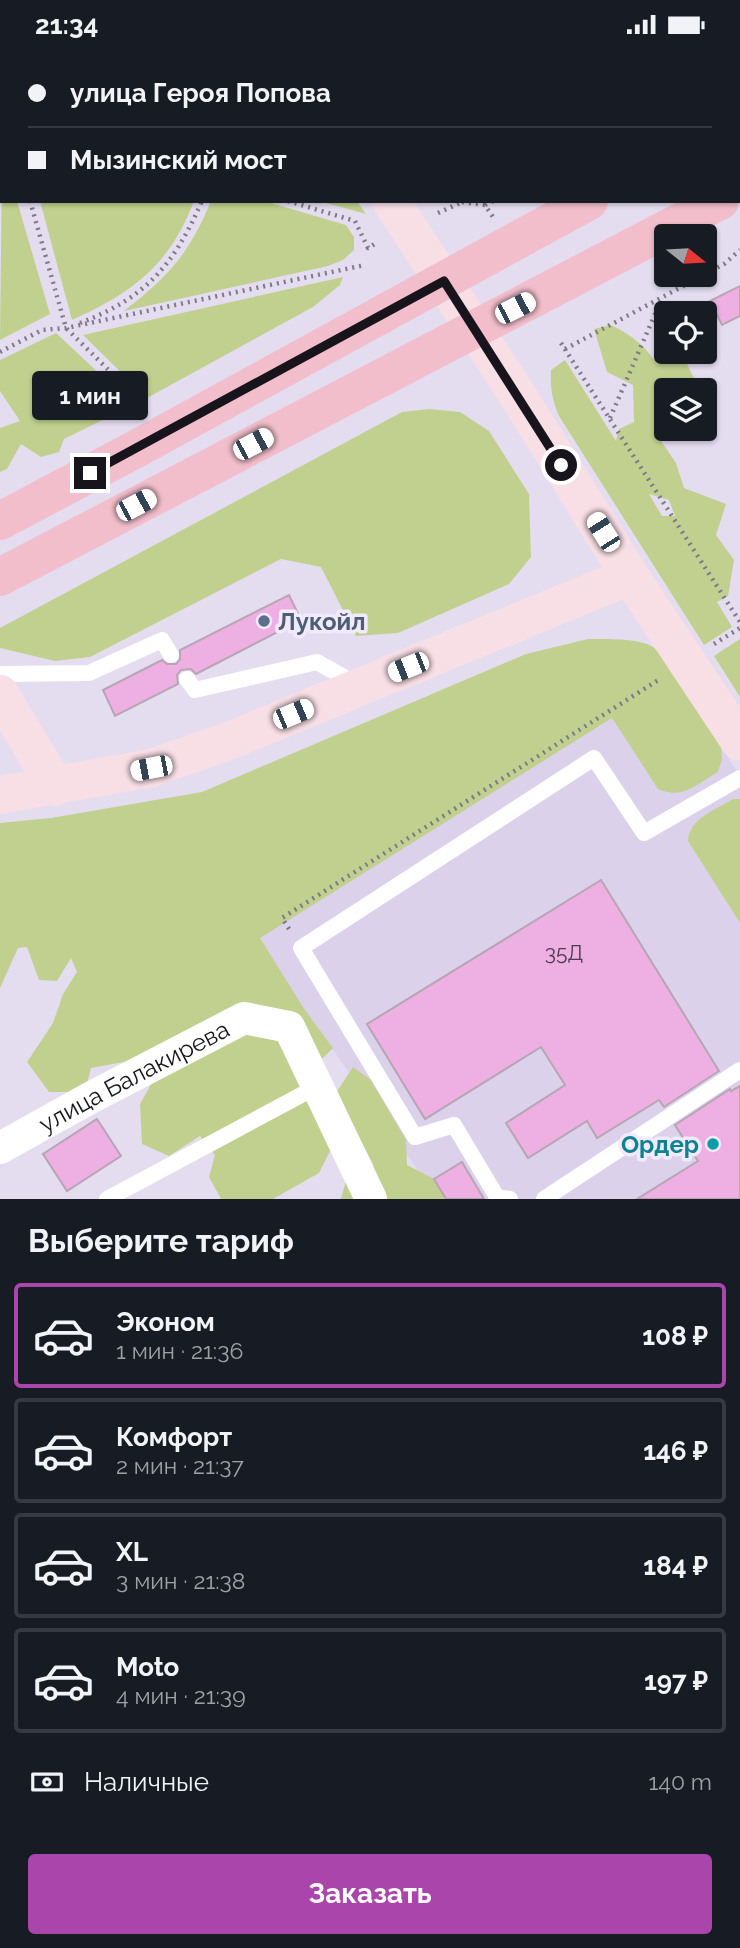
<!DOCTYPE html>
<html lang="ru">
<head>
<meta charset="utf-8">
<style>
  body { margin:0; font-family:Raleway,sans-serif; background:#20242c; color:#f1f3f6; height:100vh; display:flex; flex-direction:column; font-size:26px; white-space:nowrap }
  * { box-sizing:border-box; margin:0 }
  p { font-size:23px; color:#9ea1a6 }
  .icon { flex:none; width:38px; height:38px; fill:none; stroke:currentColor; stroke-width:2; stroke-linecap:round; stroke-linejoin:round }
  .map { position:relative; height:1150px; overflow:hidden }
  .panel { display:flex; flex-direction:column; background:#171b24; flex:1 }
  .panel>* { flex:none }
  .top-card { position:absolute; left:0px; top:0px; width:740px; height:154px; box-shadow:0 2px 5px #0004; display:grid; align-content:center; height:154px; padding:0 28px; background:#171b24 }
  .needle { width:46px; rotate:108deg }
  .tools { position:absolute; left:654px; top:175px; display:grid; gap:14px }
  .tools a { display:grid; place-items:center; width:63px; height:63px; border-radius:7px; background:#171b24; box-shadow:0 2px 5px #0004; font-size:35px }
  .end { position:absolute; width:32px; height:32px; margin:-16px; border:9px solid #17141b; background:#fff; box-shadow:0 0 0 4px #fff }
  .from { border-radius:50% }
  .bubble { position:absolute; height:49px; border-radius:7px; background:#171b24; box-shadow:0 2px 5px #0004; font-size:23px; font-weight:700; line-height:49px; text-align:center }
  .car { position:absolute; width:21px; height:42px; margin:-21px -10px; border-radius:9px; box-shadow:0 0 5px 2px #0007; background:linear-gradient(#fff 24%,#345 0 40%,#fff 0 76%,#345 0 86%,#fff 0) }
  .top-card b { display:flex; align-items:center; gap:24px; height:66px; font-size:26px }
  .top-card b+b { border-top:2px solid #363941 }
  .top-card i { width:18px; height:18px; background:#f1f3f6 }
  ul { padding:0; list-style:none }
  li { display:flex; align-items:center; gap:21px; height:105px; margin:0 14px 10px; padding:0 14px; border:4px solid #363941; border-radius:7px }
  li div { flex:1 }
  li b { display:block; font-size:26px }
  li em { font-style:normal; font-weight:700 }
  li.on { border-color:#aa46ab }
  li>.icon { width:63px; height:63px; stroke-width:1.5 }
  h2 { padding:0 28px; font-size:32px; line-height:84px }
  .pay { display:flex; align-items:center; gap:18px; height:77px; padding:0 28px; font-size:26px }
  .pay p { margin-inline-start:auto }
  .action { display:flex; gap:14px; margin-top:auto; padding:14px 28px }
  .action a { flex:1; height:80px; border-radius:7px; background:#aa46ab; color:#fff; font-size:28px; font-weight:700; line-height:80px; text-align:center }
  .status { display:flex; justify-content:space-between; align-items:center; height:49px; padding:0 35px; background:#171b24; direction:ltr }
  .status svg { height:19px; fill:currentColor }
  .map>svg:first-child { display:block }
</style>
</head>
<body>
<div class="status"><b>21:34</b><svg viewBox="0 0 49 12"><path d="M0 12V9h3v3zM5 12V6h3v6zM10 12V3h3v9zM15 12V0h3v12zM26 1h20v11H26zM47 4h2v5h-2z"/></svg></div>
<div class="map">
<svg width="740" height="1150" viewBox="0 0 740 1150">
  <rect width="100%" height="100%" fill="#e4ddf0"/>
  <path fill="#dbd1eb" d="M 653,598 L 673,622 L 740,727 L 740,1150 L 438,1150 L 305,961 L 234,849 Z"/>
  <path fill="#c2d08f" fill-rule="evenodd" d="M 42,0 L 166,0 L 167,2 L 41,2 Z
    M 2,111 L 2,152 L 17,152 L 50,265 L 0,291 Z
    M 40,152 L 194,152 C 170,216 132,244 72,271 Z
    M 211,152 L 264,152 L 346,176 L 354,188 L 354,201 L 343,211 L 328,217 L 124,262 C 169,227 189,205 211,152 Z
    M 319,152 L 357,152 L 366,165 Z
    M 343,228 L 340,236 L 313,258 L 147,349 L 83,286 Z
    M 611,276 C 632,286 644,296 657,315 L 687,315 L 697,335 L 693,341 L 667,341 L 667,377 L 657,386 L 676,414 L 684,439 L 726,455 L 716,486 L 734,511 L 728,547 L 717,553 L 732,578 L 704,596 L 559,367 C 552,351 550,338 551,321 L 565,311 L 616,392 L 619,380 L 634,373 L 633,336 L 607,323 L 594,280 ZM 649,445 L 669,451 L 675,467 L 662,467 Z
    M 56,284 L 133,356 L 64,390 L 59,403 L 41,408 L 21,395 L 7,420 L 0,423 L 0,379 L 20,372 L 0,342 L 0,311 Z
    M 429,360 L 460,363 L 489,382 L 529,445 L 531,508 L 509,535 L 398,584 L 356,587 L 321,518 L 281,510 L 90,608 L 55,612 L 0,599 L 0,579 L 402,363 Z
    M 588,590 C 605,590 640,589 653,598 C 672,612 707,675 721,697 L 722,710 L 718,723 C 697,735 683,751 658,740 L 612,669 L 260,889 L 305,961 L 333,999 L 302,1030 L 333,1096 L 319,1124 L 273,1150 L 221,1150 L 209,1128 L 215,1106 L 200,1087 L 169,1107 L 142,1095 L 140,1055 L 157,1025 L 145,1009 L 91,1019 L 85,1043 L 49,1043 L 27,1013 L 53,974 L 63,945 L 77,923 L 71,909 L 57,932 L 39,931 L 27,898 L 18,899 L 0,939 L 0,774 L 51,769 L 202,743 L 526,605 Z
    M 740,590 L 740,648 L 714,607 Z
    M 733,750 L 740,750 L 740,874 L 688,792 C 689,769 716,761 733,750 Z
    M 353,1018 L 371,1031 L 406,1091 L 407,1116 L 442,1134 L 446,1150 L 341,1150 L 348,1124 L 374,1117 L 336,1044 Z"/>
  <path fill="#eeb0e2" stroke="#b7a5b3" stroke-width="2" d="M 740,237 L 740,267 L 722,276 L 710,252 Z
    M 289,546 L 301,571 L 196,625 L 191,620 L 181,621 L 177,626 L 178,635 L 115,667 L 103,641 L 162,611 L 167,615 L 176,615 L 180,610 L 180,601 Z
    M 601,831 L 719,1022 L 664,1058 L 659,1051 L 597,1089 L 587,1072 L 528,1109 L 506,1074 L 565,1036 L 541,998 L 425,1070 L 367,975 Z
    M 740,1037 L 740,1150 L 637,1150 L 698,1112 L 675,1076 L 730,1040 L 731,1042 Z
    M 97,1070 L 121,1107 L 67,1142 L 43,1105 Z
    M 462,1113 L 484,1150 L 446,1150 L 434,1130 Z"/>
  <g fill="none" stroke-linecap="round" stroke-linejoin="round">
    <path stroke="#7f7a87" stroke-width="4.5" stroke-dasharray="2 5" stroke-linecap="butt" d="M 176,0 L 177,2
      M 372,0 L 373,2
      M 36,2 L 36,0
      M 738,19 L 740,18
      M 0,43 L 2,50
      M 0,70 L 2,70
      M 30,152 L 66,279 L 146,358
      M 288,152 L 355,172 L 368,199 L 378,193
      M 462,153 L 485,156 L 493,168
      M 485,156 L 493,152
      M 438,164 L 462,153
      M 705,225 L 724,215 L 740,201
      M 80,274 C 146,249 174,216 202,152
      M 561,294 L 740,573
      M 565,300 L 704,226
      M 0,303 L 42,281 L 66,279 L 365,216
      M 610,369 L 662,249
      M 714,595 L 740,579
      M 289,880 L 282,869 L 660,630"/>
    <path stroke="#fff" stroke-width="16" d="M 504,0 L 505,2
      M 0,625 L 89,624 L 162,591 L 171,606
      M 187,630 L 195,641 L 317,613 L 358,636
      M 107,1150 L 318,1037
      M 510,1150 L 497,1148 L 454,1076 L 415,1088 L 301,899 L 594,709 L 644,784 L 740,729
      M 544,1150 L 740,1021"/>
    <path stroke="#fff" stroke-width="32" id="s1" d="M 0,1099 L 90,1049 L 244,969 L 289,978 L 371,1150"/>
    <path stroke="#f8dee5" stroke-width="38" d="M 283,0 L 284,2
      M 391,152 L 520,350 L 630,527 L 740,693
      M 0,645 L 56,738
      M 0,746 L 151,719 L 226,693 L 630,527"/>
    <path stroke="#f2becb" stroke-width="38" d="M 738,74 L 740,73
      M 0,472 L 136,400 L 589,152
      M 0,528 L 720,152"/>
  </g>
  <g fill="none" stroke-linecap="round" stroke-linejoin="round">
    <path stroke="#17141b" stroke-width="9" d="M 90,424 L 444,232 L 561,416"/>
  </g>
  <circle fill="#5c6f8a" stroke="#f1eafe" stroke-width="2.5" cx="264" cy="572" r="7"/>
  <circle fill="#0f9aa8" stroke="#f1eafe" stroke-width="2.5" cx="713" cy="1095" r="7"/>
  <g text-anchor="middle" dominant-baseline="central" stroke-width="7" stroke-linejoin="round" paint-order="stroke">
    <g font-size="21" fill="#4d3b4d">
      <text x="564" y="903">35Д</text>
    </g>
    <g font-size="24" font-weight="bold" fill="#4e5e75" stroke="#f1eafe" text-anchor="start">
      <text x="278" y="572">Лукойл</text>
    </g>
    <g font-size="24" fill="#17141b" stroke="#f1eafe">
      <text stroke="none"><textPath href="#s1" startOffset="152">улица Балакирева</textPath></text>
    </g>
    <g font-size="24" font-weight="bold" fill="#0d838f" stroke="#f1eafe" text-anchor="end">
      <text x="699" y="1095">Ордер</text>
    </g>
  </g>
</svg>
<div class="tools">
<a><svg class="needle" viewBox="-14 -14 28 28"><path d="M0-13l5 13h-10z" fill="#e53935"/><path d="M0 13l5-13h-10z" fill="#9ea1a6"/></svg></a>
<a><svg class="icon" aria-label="locate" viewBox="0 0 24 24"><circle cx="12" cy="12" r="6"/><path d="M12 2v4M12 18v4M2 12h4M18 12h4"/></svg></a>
<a><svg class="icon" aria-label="layers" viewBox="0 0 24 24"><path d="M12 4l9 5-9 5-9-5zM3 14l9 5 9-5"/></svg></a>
</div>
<i class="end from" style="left:561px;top:416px"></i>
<i class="end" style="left:90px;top:424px"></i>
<div class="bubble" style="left:32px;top:322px;width:116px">1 мин</div>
<i class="car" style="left:515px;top:259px;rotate:63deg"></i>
<i class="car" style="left:253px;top:395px;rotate:62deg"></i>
<i class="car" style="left:136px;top:456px;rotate:62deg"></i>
<i class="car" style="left:603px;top:483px;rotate:328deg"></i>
<i class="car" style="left:408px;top:618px;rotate:248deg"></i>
<i class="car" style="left:293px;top:665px;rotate:67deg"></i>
<i class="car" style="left:151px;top:719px;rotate:259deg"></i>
<div class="top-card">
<b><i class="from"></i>улица Героя Попова</b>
<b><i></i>Мызинский мост</b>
</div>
</div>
<section class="panel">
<h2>Выберите тариф</h2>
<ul>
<li class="on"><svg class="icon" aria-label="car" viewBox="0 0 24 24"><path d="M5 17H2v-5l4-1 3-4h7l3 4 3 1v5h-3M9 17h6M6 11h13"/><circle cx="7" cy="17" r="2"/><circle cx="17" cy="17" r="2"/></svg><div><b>Эконом</b><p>1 мин · 21:36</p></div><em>108 ₽</em></li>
<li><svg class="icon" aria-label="car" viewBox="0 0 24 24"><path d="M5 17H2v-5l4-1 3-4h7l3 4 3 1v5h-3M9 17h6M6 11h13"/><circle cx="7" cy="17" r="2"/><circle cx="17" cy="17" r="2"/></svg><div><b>Комфорт</b><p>2 мин · 21:37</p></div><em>146 ₽</em></li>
<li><svg class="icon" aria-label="car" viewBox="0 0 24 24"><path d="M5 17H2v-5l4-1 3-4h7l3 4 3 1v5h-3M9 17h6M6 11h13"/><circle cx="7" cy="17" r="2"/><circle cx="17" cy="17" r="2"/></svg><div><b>XL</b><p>3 мин · 21:38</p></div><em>184 ₽</em></li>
<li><svg class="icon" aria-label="car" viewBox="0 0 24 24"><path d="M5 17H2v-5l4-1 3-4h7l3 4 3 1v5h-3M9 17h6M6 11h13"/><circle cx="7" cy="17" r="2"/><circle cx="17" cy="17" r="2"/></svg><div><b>Moto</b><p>4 мин · 21:39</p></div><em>197 ₽</em></li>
</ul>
<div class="pay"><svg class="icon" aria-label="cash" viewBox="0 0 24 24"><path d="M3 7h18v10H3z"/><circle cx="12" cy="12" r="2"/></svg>Наличные<p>140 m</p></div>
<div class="action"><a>Заказать</a></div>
</section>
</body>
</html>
